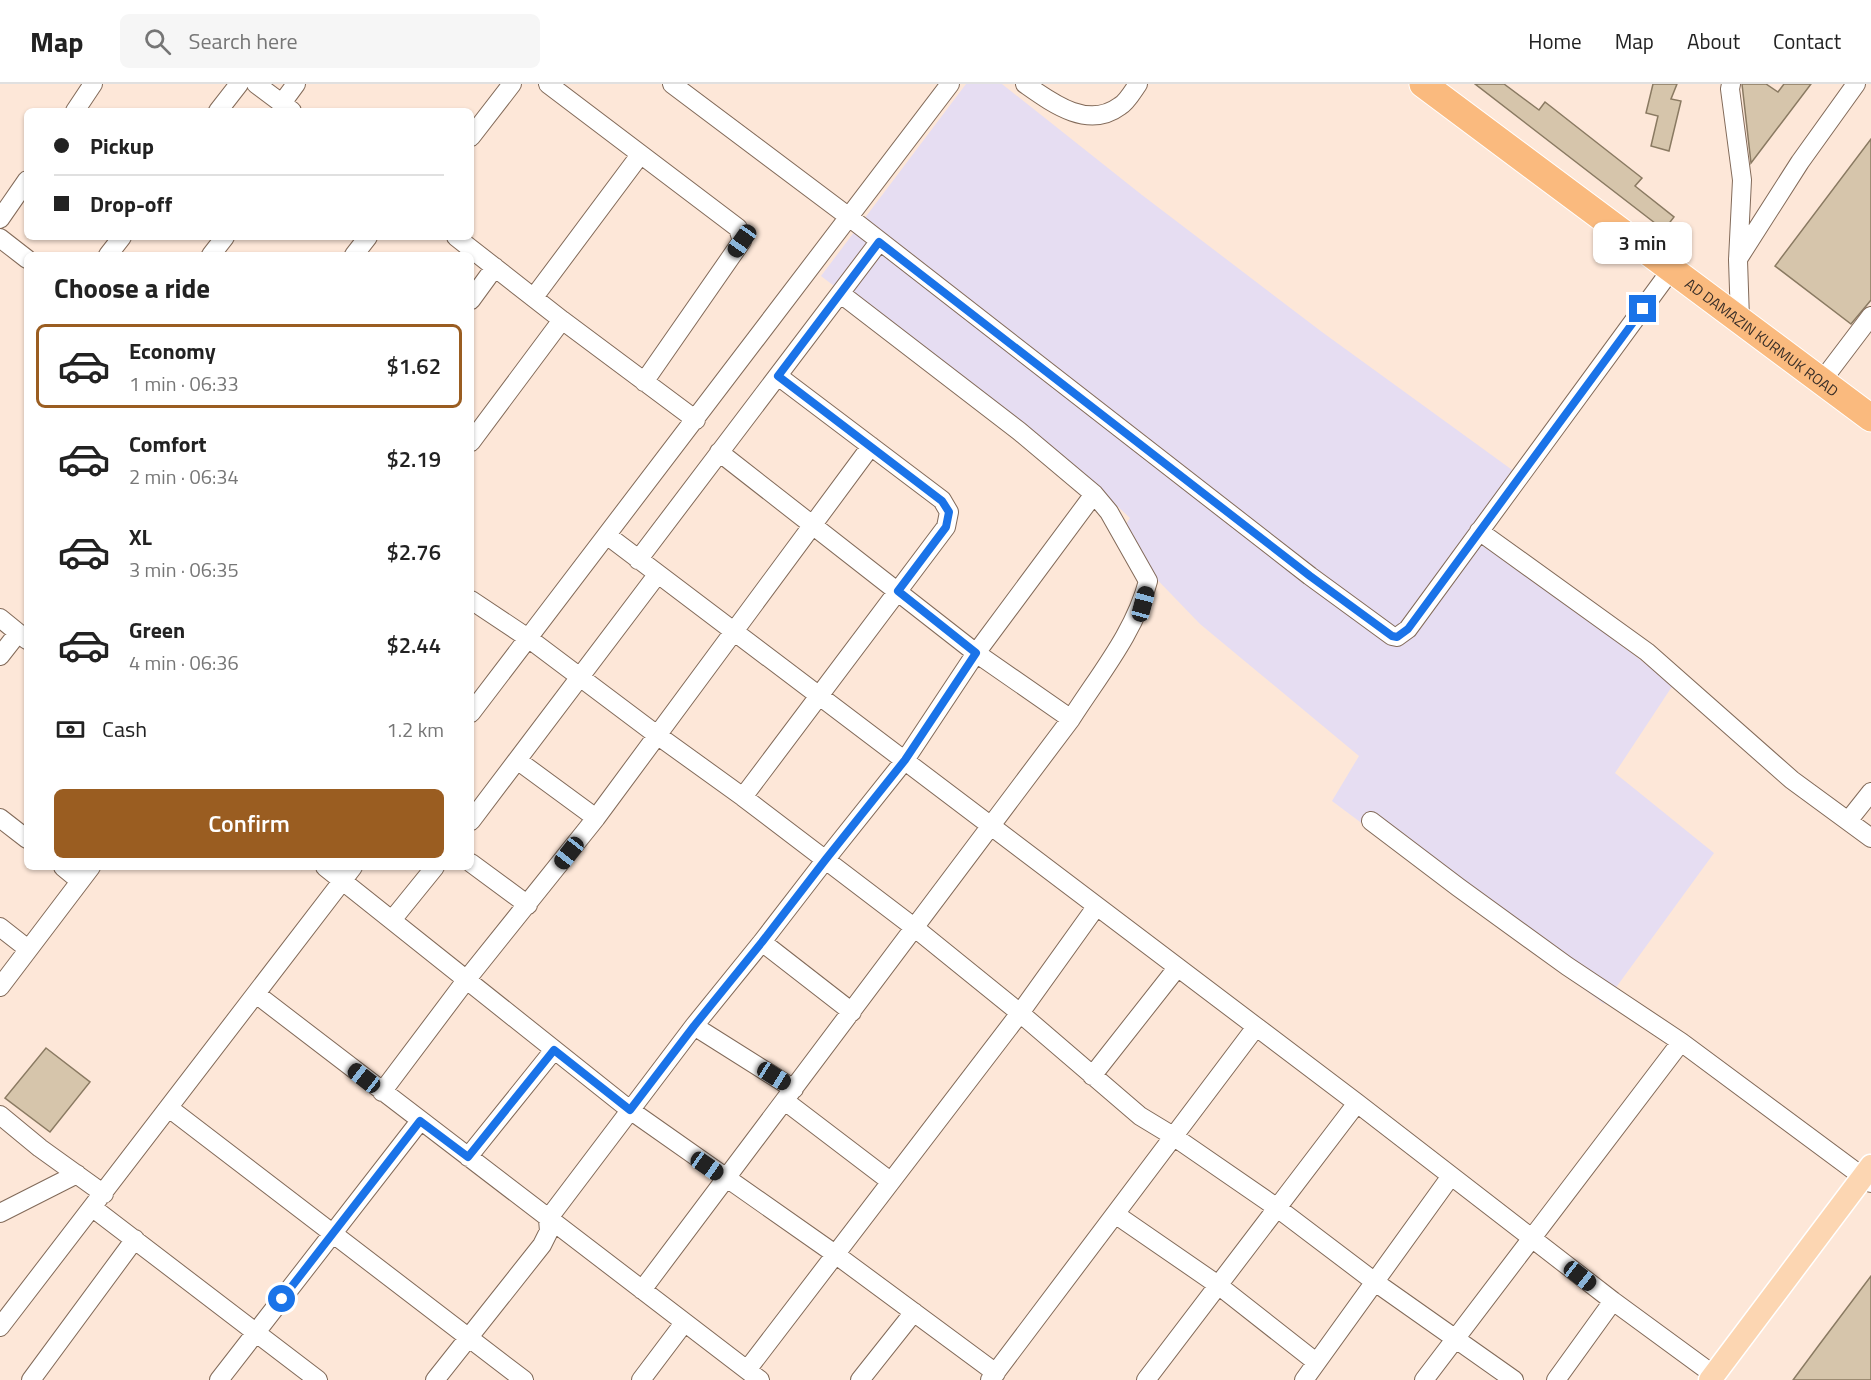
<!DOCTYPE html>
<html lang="en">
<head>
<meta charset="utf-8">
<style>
  body { margin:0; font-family:"Titillium Web",sans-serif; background:#f6f6f6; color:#222; height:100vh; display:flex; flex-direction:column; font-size:22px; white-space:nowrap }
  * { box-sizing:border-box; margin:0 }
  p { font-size:20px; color:#767676 }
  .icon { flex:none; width:33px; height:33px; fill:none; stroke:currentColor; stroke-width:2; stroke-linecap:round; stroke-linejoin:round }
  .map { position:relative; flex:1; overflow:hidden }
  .side { position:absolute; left:24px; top:168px; width:450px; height:618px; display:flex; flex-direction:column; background:#fff; border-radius:9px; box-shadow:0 2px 4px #0004 }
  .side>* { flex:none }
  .banner { position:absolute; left:24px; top:24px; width:450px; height:132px; border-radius:9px; box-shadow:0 2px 4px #0004; display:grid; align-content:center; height:132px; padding:0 30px; background:#fff }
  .end { position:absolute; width:27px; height:27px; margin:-14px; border:8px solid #1a73e8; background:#fff; box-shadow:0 0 0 3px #fff }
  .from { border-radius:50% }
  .bubble { position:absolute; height:42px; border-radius:9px; background:#fff; box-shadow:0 2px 4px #0004; font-size:20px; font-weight:600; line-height:42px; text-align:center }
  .car { position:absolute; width:18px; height:36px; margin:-18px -9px; border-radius:8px; box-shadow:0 0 4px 2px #0007; background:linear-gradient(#222 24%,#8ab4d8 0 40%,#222 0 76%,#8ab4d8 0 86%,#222 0) }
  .banner b { display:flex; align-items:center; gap:21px; height:57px; font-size:22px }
  .banner b+b { border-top:2px solid #e0e0e0 }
  .banner i { width:15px; height:15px; background:#222 }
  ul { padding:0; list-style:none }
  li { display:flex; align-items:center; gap:18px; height:84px; margin:0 12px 9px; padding:0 18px; border:3px solid transparent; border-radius:9px }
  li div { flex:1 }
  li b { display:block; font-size:22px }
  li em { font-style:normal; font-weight:600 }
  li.current { border-color:#9a5d21 }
  li>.icon { width:54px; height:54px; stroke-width:1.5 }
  h2 { padding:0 30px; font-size:27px; line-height:72px }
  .pay { display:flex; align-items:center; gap:15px; height:66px; padding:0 30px; font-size:22px }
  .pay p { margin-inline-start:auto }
  .primary-button { display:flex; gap:12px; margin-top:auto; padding:12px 30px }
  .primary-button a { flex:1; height:69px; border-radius:9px; background:#9a5d21; color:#fff; font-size:24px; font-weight:600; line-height:69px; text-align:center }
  header { display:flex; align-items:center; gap:36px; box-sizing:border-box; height:84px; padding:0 30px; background:#fff; border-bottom:2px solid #e0e0e0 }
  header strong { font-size:28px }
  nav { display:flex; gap:33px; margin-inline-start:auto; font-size:21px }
  .search { width:420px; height:54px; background:#f6f6f6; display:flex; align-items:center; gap:15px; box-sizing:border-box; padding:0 21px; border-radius:9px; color:#767676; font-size:22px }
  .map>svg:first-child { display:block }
</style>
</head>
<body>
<header>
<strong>Map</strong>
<div class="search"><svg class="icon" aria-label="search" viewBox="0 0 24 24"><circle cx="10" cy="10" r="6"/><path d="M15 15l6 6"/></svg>Search here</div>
<nav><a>Home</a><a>Map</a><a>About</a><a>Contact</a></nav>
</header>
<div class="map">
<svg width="1871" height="1296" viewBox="0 0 1871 1296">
  <rect width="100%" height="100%" fill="#fde7d8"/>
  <path fill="#e6ddf2" d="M 966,0 L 1002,0 L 1142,111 L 1322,248 L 1515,388 L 1472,446 L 1673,601 L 1615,689 L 1714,769 L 1604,920 L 1332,717 L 1359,672 L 1200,540 L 1117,454 L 1130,434 L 1097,403 L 821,192 Z"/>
  <path fill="#d6c5ab" stroke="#8a7a62" stroke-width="1.5" d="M 1475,0 L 1504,0 L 1539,26 L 1545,18 L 1642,94 L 1635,102 L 1674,133 L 1664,146 Z
    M 1653,0 L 1677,0 L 1671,15 L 1681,17 L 1669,67 L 1651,62 L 1658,32 L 1646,29 Z
    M 1742,0 L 1766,0 L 1778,8 L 1784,0 L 1811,0 L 1751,79 Z
    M 1871,55 L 1871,216 L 1851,240 L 1775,182 Z
    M 46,964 L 90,998 L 50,1048 L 5,1014 Z
    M 1871,1192 L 1871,1296 L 1793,1296 L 1819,1261 Z"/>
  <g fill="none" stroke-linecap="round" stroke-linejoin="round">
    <g stroke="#826a59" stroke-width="20">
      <path id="minor" d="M 256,0 L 292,27
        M 548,0 L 738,144 L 742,157 L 644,298
        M 672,0 L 849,133 L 1310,492 L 1392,552 L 1397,553 L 1408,545 L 1671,186
        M 1025,0 C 1052,19 1088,46 1120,22 C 1127,18 1133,7 1138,0
        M 1731,0 L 1730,5 L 1742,96 L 1738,176 L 1740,235
        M 282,19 L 296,0
        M 75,27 L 93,0
        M 218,27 L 239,0
        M 471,53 L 512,0
        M 0,135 L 27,96
        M 456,153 L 562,236 L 696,336
        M 0,154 L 27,175
        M 108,171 L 122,153
        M 211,171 L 225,153
        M 354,171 L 368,153
        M 1738,175 L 1800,78 L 1856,0
        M 534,213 L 640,71
        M 471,216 L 495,183
        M 1821,298 L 1871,232
        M 471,358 L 562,236
        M 719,368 L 976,569 L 1071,635
        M 1479,447 L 1647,568 L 1792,696 L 1871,754
        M 608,452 L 1357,1019 L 1613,1217 L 1714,1291
        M 638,476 L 879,158
        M 471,516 L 528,554 L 657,651 L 743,713 L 915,844 L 1020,929 L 1140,1032 L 1173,1052 L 1276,1123 L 1375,1198 L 1514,1296
        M 0,534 L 27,556
        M 0,572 L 18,549
        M 471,629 L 950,0
        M 517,676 L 596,734
        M 743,713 L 946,443 L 949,428 L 942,416 L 778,292
        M 0,734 L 27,755
        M 471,737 L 657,491
        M 1371,737 L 1458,803 L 1567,882 L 1681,958 L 1871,1099
        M 1848,737 L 1871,708
        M 471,779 L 528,821
        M 63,783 L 80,797
        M 325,783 L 630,1026 L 835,1170 L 996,1289
        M 392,836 L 435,783
        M 0,843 L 28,865
        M 762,858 L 852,928
        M 0,903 L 91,783
        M 256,910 L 760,1296
        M 694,942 L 794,1005
        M 1092,992 L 1177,884
        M 382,1008 L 467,895 L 596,734 L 871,362
        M 785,1017 L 890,1097
        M 169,1024 L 524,1296
        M 0,1031 L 40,1064 L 104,1110
        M 468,1073 L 554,966
        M 93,1124 L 318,1296
        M 0,1129 L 77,1090
        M 1115,1130 L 1218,1201 L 1316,1278
        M 642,1206 L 1071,635 C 1099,591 1135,548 1148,497 L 1109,428 L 1094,410 L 1019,347 L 841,210
        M 0,1243 L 353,783
        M 747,1286 L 1020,929 L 1096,823
        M 31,1296 L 135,1155
        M 219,1296 L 420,1037
        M 435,1296 L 542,1161 L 549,1147 L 548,1135 L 694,942 L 762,858 L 826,775 L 905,676 L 976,569 L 1094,410
        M 641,1296 L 684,1239
        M 860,1296 L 914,1228
        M 990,1296 L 1256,943
        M 1146,1296 L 1357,1019
        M 1304,1296 L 1451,1092
        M 1424,1296 L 1681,958
        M 1556,1296 L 1613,1217"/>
    </g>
    <g stroke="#fff" stroke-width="25">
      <path id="major" d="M 1710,1296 L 1871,1082"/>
    </g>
    <g stroke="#fff" stroke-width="29">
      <g id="highway">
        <path id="s1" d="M 1423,0 L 1871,334"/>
      </g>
    </g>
    <use href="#minor" stroke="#fff" stroke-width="18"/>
    <use href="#major" stroke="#fcd6b2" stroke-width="22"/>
    <use href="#highway" stroke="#faba7e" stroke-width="27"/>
  </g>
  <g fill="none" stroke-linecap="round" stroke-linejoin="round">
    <path stroke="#1a73e8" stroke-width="8" d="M 282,1215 L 420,1037 L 468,1073 L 554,966 L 630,1026 L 694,942 L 762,858 L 826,775 L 905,676 L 976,569 L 898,507 L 946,443 L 949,428 L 942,417 L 778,292 L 879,158 L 1310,492 L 1392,552 L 1397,553 L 1408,545 L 1643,225"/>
  </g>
  <g text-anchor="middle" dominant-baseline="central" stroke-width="4.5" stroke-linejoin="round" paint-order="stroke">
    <g font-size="15" fill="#3a2f28" stroke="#fff">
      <text stroke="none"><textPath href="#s1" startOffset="423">AD DAMAZIN KURMUK ROAD</textPath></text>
    </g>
  </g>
</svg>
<i class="end from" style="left:282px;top:1215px"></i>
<i class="end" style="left:1643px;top:225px"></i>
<div class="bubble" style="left:1593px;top:138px;width:99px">3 min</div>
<i class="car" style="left:742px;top:157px;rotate:215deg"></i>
<i class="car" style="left:1143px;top:520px;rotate:15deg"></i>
<i class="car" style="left:569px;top:769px;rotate:218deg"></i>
<i class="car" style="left:774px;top:992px;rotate:122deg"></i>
<i class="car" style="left:364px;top:994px;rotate:308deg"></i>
<i class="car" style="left:707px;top:1082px;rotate:125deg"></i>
<i class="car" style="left:1580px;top:1192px;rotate:128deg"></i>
<div class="banner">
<b><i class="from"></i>Pickup</b>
<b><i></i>Drop-off</b>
</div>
<section class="side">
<h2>Choose a ride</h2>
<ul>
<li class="current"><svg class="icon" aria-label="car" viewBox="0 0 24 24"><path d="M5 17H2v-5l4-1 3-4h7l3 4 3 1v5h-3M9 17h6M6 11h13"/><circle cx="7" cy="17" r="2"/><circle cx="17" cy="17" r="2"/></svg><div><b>Economy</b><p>1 min · 06:33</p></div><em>$1.62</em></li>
<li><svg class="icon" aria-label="car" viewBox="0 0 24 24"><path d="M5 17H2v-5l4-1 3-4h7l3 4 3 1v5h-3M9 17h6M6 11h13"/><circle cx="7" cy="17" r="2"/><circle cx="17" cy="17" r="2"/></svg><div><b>Comfort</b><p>2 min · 06:34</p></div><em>$2.19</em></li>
<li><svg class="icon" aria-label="car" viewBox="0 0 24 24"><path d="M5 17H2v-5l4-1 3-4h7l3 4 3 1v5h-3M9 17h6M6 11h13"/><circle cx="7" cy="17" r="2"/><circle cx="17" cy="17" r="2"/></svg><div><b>XL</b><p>3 min · 06:35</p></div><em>$2.76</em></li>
<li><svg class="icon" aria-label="car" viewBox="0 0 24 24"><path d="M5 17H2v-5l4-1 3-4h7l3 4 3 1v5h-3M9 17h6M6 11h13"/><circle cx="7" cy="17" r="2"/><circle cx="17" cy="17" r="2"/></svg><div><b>Green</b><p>4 min · 06:36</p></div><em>$2.44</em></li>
</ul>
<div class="pay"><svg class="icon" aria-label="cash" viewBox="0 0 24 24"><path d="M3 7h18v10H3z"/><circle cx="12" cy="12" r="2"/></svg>Cash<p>1.2 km</p></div>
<div class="primary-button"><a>Confirm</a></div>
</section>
</div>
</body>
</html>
